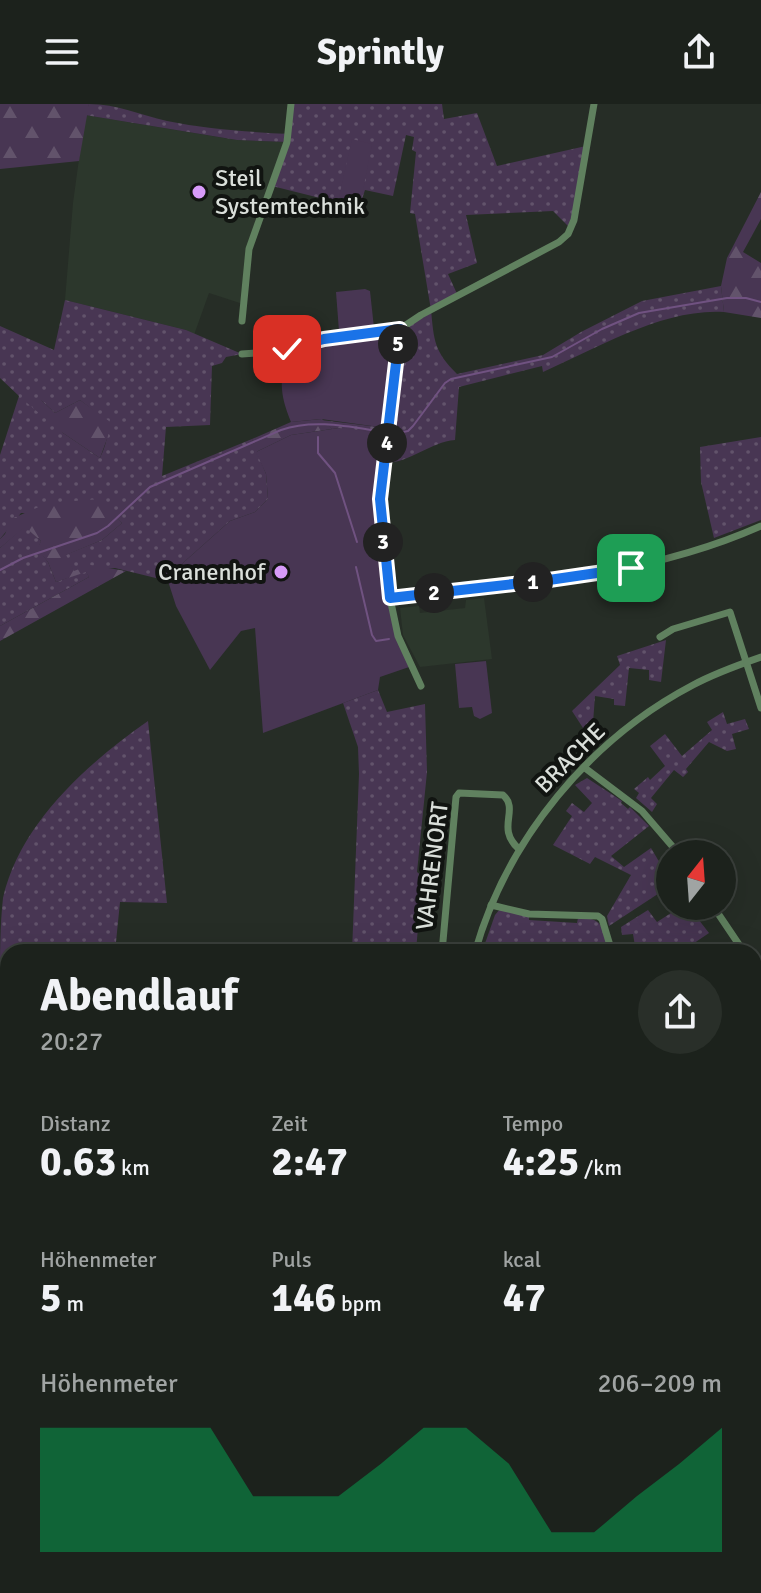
<!DOCTYPE html>
<html lang="de">
<meta charset="utf-8">
<style>
body{margin:0;font-family:Signika,sans-serif;background:#292f29;color:#f1f3f6;height:100vh;display:flex;flex-direction:column;font-size:30px;white-space:nowrap}
*{box-sizing:border-box;margin:0}
p{font-size:26px;color:#a0a4a3}
.icon{flex:none;width:44px;height:44px;fill:none;stroke:currentColor;stroke-width:2;stroke-linecap:round;stroke-linejoin:round}
.map{position:relative;flex:1;overflow:hidden}
.details{position:absolute;left:0px;top:840px;width:762px;height:650px;display:flex;flex-direction:column;background:#1c221c;border-radius:24px 24px 0 0;box-shadow:0 8px 32px #0002,0 0 0 2px #3a3f3b}
.details>*{flex:none}
.needle{width:52px;rotate:17deg}
.tools{position:absolute;left:656px;top:736px;display:grid;gap:16px}
.tools a{display:grid;place-items:center;width:80px;height:80px;border-radius:50%;background:#1c221c;box-shadow:0 8px 32px #0002,0 0 0 2px #3a3f3b;font-size:40px}
.pin{position:absolute;display:grid;place-items:center;width:68px;height:68px;color:#fff;margin:-34px;border-radius:16px;box-shadow:0 4px 12px #0006}
.km{position:absolute;width:40px;height:40px;margin:-20px;border-radius:50%;background:#222;color:#fff;font-size:22px;line-height:40px;text-align:center}
.round{display:grid;place-items:center;flex:none;width:84px;height:84px;border-radius:42px;background:#292f29}
.head{display:flex;align-items:center;justify-content:space-between;height:136px;padding:0 40px}
h1{font-size:44px;font-weight:700;line-height:60px}
.stats{display:grid;grid-template-columns:repeat(3,1fr);gap:12px;height:136px;padding:8px 40px}
.stats div{display:grid;align-content:center}
.stats b{font-size:40px;font-weight:700}
.stats small{font-size:22px;font-weight:400}
.stats p{font-size:22px}
.chart{height:224px;padding:16px 40px}
.chart p{display:flex;justify-content:space-between}
.chart svg{width:100%;height:144px;margin-top:8px;fill:#0b8043;opacity:.7}
header{display:flex;justify-content:space-between;align-items:center;height:104px;padding:0 40px;background:#1c221c;font-size:36px;font-weight:700}
.map>svg:first-child{display:block}
.built{fill:#2c372c}
.grass{fill:url(#grass-dots);fill-rule:evenodd}
.forest{fill:url(#forest-firs)}
.park{fill:#483653}
.lines{fill:none;stroke-linecap:round;stroke-linejoin:round}
.stream{stroke:#705281;stroke-width:2}
.minor{stroke:#60815f;stroke-width:7}
.primary{stroke:#93d790;stroke-width:11}
.route-casing{stroke:#fff;stroke-width:16}
.route{stroke:#1a73e8;stroke-width:10}
.poi-dot{fill:#d79bf9;stroke:#111411;stroke-width:3}
.labels{text-anchor:middle;dominant-baseline:central;stroke-width:8;stroke-linejoin:round;paint-order:stroke}
.poi-label{font-size:24px;fill:#dadfda;stroke:#111411;text-anchor:start}
.street-label{font-size:24px;fill:#dadfda;stroke:#111411}
</style>
<header><svg class="icon" aria-label="menu" viewBox="0 0 24 24"><path d="M4 6h16M4 12h16M4 18h16"/></svg>Sprintly<svg class="icon" aria-label="share" viewBox="0 0 24 24"><path d="M12 15V3M7 8l5-5 5 5M5 13v7h14v-7"/></svg></header>
<div class="map">
<svg width="761" height="1489" viewBox="0 0 761 1489">
<defs>
<pattern id="grass-dots" width="8" height="8" patternUnits="userSpaceOnUse" patternTransform="scale(2)"><rect width="8" height="8" fill="#483653"/><path d="M2 2h.1M6 6h.1" fill="none" stroke="#62536b" stroke-width="1.8" stroke-linecap="round"/></pattern>
<pattern id="forest-firs" width="22" height="20" patternUnits="userSpaceOnUse" patternTransform="scale(2)"><rect width="22" height="20" fill="#483653"/><path d="M5 1l3.5 6h-7zM16 11l3.5 6h-7z" fill="#62536b"/></pattern>
</defs>
<rect width="100%" height="100%" fill="#262d26"/>
<!-- built -->
<g class="built">
<polygon points="85,11 236,36 287,38 249,145 243,200 209,189 194,231 186,226 65,196 73,99"/>
<polygon points="484,494 492,555 420,563 403,531 400,504 419,502 420,509 465,504 466,496"/>
</g>
<!-- grass -->
<g class="grass">
<path d="M89,0c28,0 51,11 78,17 40,8 82,11 123,13l3,-30h149l2,15 33,-6 20,53 89,-20 -15,83 -18,-18 -87,4 11,48 -29,11 10,22 -27,14c3,31 3,41 26,64l86,-19 38,-23 61,-31 79,-15 3,26c-60,-4 -127,36 -181,60l-1,-6 -83,21 -4,53c-25,2 -47,24 -71,23l-45,-35 -7,1 -11,-9 58,7 21,-98 31,-19 -16,-96 -5,-1 6,-61 -4,-2 2,-13 -8,-2 -13,61 -28,-6 -4,12 -24,-4 -1,4 -64,-16 15,-44 -50,-2 -152,-25z"/>
<path d="M65,196l121,30 56,24 -16,3 -4,6 -10,3 -2,59 -44,2 -4,49 90,-37 14,35 2,25 -13,13 -25,9 -46,41 -16,19 -53,-13 -41,4 -9,-17 37,-15 20,-17 -8,-8 -93,-2 -21,26v-84l19,-59 -19,-18v-52l54,24zM41,296l14,13 25,-13c26,20 35,25 20,58l-37,-25z"/>
<polygon points="761,333 761,416 714,434 701,378 700,343"/>
<polygon points="25,422 41,437 38,445 48,458 56,478 86,467 89,473 0,522 0,444"/>
<polygon points="666,536 661,578 649,576 649,566 629,564 625,602 614,601 614,595 595,592 592,632 585,627 572,607 620,561 617,552"/>
<polygon points="378,586 387,608 425,600 427,668 417,768 422,772 416,848 352,848 359,670 358,643 343,599"/>
<polygon points="723,608 727,620 745,615 749,625 732,630 736,645 727,647 709,638 686,665 688,668 683,673 674,666 651,694 657,700 652,708 636,694 639,689 634,685 648,673 650,676 665,662 650,642 665,630 682,652 712,626 707,618"/>
<path d="M148,617l19,182 -47,-1 -5,50h-107v30l-8,1c0,-28 0,-58 3,-85 17,-75 85,-135 145,-177z"/>
<polygon points="587,674 622,697 621,699 628,705 630,703 649,722 611,752 624,763 651,744 664,766 668,764 670,766 670,782 609,822 607,812 631,771 595,753 590,760 553,741 572,712 566,707 572,699 584,708 592,699 575,681"/>
<polygon points="682,802 688,802 709,829 681,848 636,848 633,830 622,831 621,823 648,806 657,818"/>
<path d="M500,805l29,7v4l48,3 1,-5c27,-1 24,11 32,34h-128l13,-37z"/>
<polygon points="8,1007 8,1149 0,1148 0,1008"/>
</g>
<!-- forest -->
<g class="forest">
<polygon points="0,0 89,0 79,57 0,65"/>
<polygon points="761,88 761,115 743,148 761,159 761,214 724,208 721,182 727,154"/>
<polygon points="27,294 41,296 55,309 80,296 109,317 108,332 100,354 63,329 27,299"/>
<polygon points="322,315 332,325 291,331 256,348 252,335 291,318"/>
<polygon points="100,395 122,419 102,436 66,451 74,467 90,461 126,467 0,537 0,522 89,473 86,468 56,478 48,458 37,445 41,437 25,423 0,444 0,435 5,430 11,415 48,399"/>
<polygon points="761,1265 761,1483 755,1482 754,1489 697,1489 697,1482 754,1482 754,1266"/>
</g>
<!-- park -->
<g class="park">
<polygon points="352,35 372,40 361,97 339,93"/>
<polygon points="365,185 370,187 374,224 339,227 336,188"/>
<path d="M400,225l-11,95 -10,3 -58,-8 -30,3c-12,-30 -11,-41 -4,-73z"/>
<polygon points="339,324 388,330 380,395 393,511 412,562 380,573 378,586 263,629 255,524 241,527 210,566 176,502 168,477 184,458 230,417 255,408 268,395 266,370 256,348 291,331"/>
<polygon points="486,557 492,609 480,615 474,612 472,603 459,604 455,560"/>
</g>
<g class="lines">
<!-- stream -->
<g class="stream">
<polyline points="318,333 318,349 335,369 357,438"/>
<polyline points="388,356 392,341 399,332 398,329 408,327 413,322 445,279 451,275 552,253 602,225 639,209 727,194 746,194 761,198"/>
<polyline points="384,400 387,366"/>
<polyline points="388,438 394,481"/>
<polyline points="356,463 372,531 376,537 389,535"/>
<path d="M0,466l23,-12 74,-25 11,-7 42,-39 131,-57c31,-11 65,-4 97,1"/>
</g>
<!-- minor -->
<g class="minor">
<polyline points="242,217 249,145 287,38 291,0"/>
<polyline points="400,225 380,395 390,494 398,532 421,582"/>
<polyline points="242,250 273,248 324,235 400,225 421,211 559,138 568,130 574,116 594,0"/>
<path d="M390,494c125,-13 255,-20 371,-72"/>
<polyline points="660,533 673,525 730,508 761,604"/>
<polyline points="585,664 642,707 679,750"/>
<polyline points="491,801 529,810 598,812 602,815 612,848"/>
<polyline points="713,802 744,848"/>
<path d="M442,848l14,-155 3,-4 44,2c17,15 -8,33 16,54"/>
<path d="M475,848c32,-113 115,-213 218,-267 22,-12 45,-20 68,-28"/>
<polyline points="754,862 761,871"/>
<polyline points="754,926 761,919"/>
<polyline points="754,1103 761,1109"/>
<polyline points="754,1226 761,1226"/>
<polyline points="435,1482 435,1489"/>
<polyline points="534,1482 583,1489"/>
<polyline points="748,1484 761,1487"/>
</g>
<!-- primary -->
<g class="primary">
<polyline points="754,1137 761,1130"/>
<polyline points="599,1489 599,1482"/>
</g>
</g>
<g class="lines">
<defs>
<polyline id="route" points="287,245 324,235 400,225 380,395 390,494 549,476 631,464"/>
</defs>
<!-- route casing -->
<use href="#route" class="route-casing"/>
<!-- route -->
<use href="#route" class="route"/>
</g>
<!-- markers -->
<g class="poi-dot">
<circle cx="199" cy="88" r="8"/>
<circle cx="281" cy="468" r="8"/>
</g>
<g class="labels">
<!-- poi labels -->
<g class="poi-label">
<text x="215" y="74">Steil<tspan x="215" dy="28">Systemtechnik</tspan></text>
<text x="265" y="468" text-anchor="end">Cranenhof</text>
</g>
<!-- street labels -->
<g class="street-label">
<text transform="translate(570 654) rotate(-45)">BRACHE</text>
<text transform="translate(432 762) rotate(-83)">VAHRENORT</text>
</g>
</g>
</svg>
<div class="tools">
<a><svg class="needle" viewBox="-14 -14 28 28"><path d="M0-13l5 13h-10z" fill="#e53935"/><path d="M0 13l5-13h-10z" fill="#a0a4a3"/></svg></a>
</div>
<div class="pin" style="left:631px;top:464px;background:#1e9e55"><svg class="icon" aria-label="arrive" viewBox="0 0 24 24"><path d="M6 21V4h12l-3 4 3 4H6"/></svg></div>
<div class="pin" style="left:287px;top:245px;background:#d93025"><svg class="icon" aria-label="check" viewBox="0 0 24 24"><path d="M5 12l5 5 9-10"/></svg></div>
<b class="km" style="left:533px;top:478px">1</b>
<b class="km" style="left:434px;top:489px">2</b>
<b class="km" style="left:383px;top:438px">3</b>
<b class="km" style="left:387px;top:339px">4</b>
<b class="km" style="left:398px;top:240px">5</b>
<section class="details">
<div class="head"><div><h1>Abendlauf</h1><p>20:27</p></div><a class="round"><svg class="icon" aria-label="share" viewBox="0 0 24 24"><path d="M12 15V3M7 8l5-5 5 5M5 13v7h14v-7"/></svg></a></div>
<div class="stats">
<div><p>Distanz</p><b>0.63<small> km</small></b></div>
<div><p>Zeit</p><b>2:47</b></div>
<div><p>Tempo</p><b>4:25<small> /km</small></b></div>
</div>
<div class="stats">
<div><p>Höhenmeter</p><b>5<small> m</small></b></div>
<div><p>Puls</p><b>146<small> bpm</small></b></div>
<div><p>kcal</p><b>47</b></div>
</div>
<div class="chart"><p><span>Höhenmeter</span>206–209 m</p>
<svg viewBox="0 0 160 44" preserveAspectRatio="none"><path d="M0 44V6L10 6L20 6L30 6L40 6L50 27L60 27L70 27L80 17L90 6L100 6L110 17L120 38L130 38L140 27L150 17L160 6V44z"/></svg>
</div>
</section>
</div>
